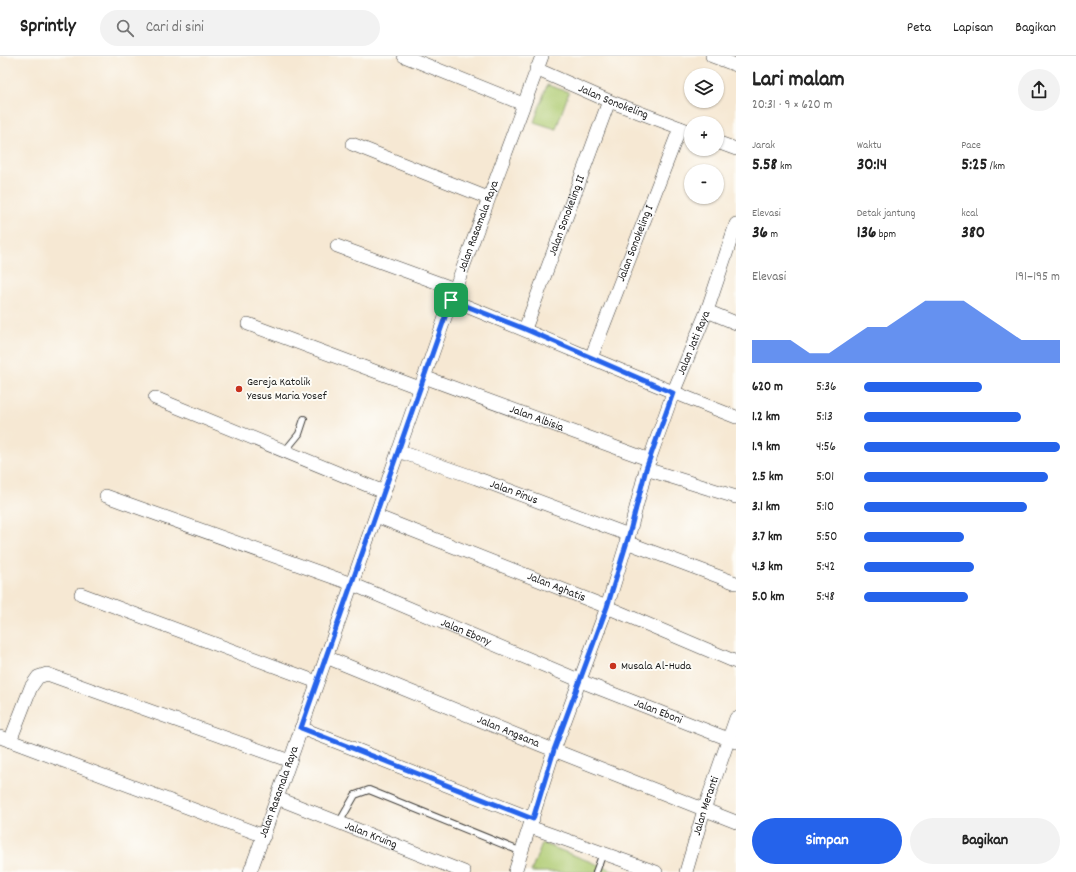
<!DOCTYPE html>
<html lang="id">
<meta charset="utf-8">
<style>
body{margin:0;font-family:Dekko,sans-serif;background:#f2f2f2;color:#222;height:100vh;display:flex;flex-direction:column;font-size:15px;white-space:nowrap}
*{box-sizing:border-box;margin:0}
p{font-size:13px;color:#767676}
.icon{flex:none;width:22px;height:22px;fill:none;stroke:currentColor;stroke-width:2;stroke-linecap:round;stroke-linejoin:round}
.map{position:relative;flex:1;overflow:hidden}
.side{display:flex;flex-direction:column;background:#fff;width:340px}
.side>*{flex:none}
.tools{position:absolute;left:684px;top:12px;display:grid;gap:8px}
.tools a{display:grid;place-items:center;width:40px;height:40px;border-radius:50%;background:#fff;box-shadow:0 1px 3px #0004;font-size:20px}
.pin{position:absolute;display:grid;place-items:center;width:34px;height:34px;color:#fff;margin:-17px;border-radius:8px;box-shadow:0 2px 6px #0006}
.round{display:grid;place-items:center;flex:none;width:42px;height:42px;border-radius:21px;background:#f2f2f2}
.overview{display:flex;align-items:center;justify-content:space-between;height:68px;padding:0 16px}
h1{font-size:22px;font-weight:700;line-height:30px}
.metrics{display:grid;grid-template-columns:repeat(3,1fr);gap:6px;height:68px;padding:4px 16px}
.metrics div{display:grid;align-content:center}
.metrics b{font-size:17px;font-weight:700}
.metrics small{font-size:11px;font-weight:400}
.metrics p{font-size:11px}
.chart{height:112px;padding:8px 16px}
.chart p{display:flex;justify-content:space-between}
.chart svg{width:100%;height:72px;margin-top:4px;fill:#2563eb;opacity:.7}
.action{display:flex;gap:8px;margin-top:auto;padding:8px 16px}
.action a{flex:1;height:46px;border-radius:24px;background:#2563eb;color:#fff;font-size:16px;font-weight:700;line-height:46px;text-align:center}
.action a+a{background:#f2f2f2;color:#222}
ul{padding:0 16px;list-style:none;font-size:13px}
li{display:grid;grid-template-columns:64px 48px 1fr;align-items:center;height:30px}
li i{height:10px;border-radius:5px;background:#2563eb}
header{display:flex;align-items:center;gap:24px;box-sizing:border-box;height:56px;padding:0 20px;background:#fff;border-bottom:1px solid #e0e0e0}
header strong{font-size:19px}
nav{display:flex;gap:22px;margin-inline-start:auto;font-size:14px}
.search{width:280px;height:36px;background:#f2f2f2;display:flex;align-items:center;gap:10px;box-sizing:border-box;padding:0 14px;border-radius:22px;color:#767676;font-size:15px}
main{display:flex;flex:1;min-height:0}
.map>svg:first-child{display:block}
.green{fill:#aecb71;stroke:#657446}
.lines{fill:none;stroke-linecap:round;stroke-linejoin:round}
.lane-casing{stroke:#3d3b37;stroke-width:8}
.street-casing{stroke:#3d3b37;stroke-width:14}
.lane{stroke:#fff;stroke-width:6}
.street{stroke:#fff;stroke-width:13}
.route-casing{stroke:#fff;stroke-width:8}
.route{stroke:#2563eb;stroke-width:5}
.poi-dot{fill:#c8321e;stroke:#fdfcf7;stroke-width:1.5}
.labels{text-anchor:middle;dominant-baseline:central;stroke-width:4;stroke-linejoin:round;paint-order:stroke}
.street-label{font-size:12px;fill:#1c1c1c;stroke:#fdfcf7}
.poi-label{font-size:12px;fill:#1c1c1c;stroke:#fdfcf7;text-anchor:start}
</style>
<header>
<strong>Sprintly</strong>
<div class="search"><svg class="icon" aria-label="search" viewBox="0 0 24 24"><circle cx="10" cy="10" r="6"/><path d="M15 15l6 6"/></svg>Cari di sini</div>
<nav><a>Peta</a><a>Lapisan</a><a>Bagikan</a></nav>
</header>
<main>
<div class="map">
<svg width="736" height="816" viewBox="0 0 736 816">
<rect width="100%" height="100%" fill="#fdfcf7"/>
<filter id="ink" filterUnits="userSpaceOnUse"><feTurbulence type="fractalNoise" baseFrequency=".025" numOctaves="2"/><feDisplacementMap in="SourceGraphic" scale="8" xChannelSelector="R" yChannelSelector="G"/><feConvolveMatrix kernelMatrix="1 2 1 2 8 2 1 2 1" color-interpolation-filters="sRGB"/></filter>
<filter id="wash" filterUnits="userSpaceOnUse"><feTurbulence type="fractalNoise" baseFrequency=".012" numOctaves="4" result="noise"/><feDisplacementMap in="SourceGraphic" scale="16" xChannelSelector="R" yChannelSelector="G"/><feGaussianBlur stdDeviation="0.9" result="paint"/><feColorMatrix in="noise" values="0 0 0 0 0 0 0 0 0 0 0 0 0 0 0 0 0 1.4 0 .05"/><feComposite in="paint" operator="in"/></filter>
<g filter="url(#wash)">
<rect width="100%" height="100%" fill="#f6e8d3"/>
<!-- green -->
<g class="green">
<polygon points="547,29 569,36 556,73 534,66"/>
<polygon points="542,787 617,816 531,816"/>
</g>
</g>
<g filter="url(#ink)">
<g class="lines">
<defs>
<g id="lane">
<polyline points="285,395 299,378 304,363"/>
<polyline points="339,767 355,739 369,734 522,796"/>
<polyline points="596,816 603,797"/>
</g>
<g id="street">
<polyline points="404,0 523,48"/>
<polyline points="712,0 736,9"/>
<path id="s1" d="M536,13l73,32 82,31"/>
<polyline points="717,86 736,93"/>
<polyline points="352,88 488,142"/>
<polyline points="337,190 455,233"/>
<path d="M451,244c95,38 189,80 285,117"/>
<polyline points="707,255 736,267"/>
<polyline points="248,268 420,332"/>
<path id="s2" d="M525,273l84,-228"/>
<path id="s3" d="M591,302l89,-230"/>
<path id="s4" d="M424,321l226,83"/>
<polyline points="155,342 384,436"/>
<path id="s5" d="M398,395l78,27 153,57"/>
<polyline points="646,413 736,441"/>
<path id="s6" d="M106,440l246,88 236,100 148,58"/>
<path id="s7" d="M376,460l231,91 129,55"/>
<polyline points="626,486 736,527"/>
<polyline points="81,538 317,626"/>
<path id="s8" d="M326,601l215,88 195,77"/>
<polyline points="301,672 533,763"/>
<polyline points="0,681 264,780"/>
<polyline points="10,685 31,631 38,621 47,618 290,705"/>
<path id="s9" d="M277,742l187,74"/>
<polyline points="530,771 656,816"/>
<path id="s10" d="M250,816l27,-74 178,-509 87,-233"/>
<path id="s11" d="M515,816l39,-122 53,-143 22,-72 17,-66 27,-76 34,-82 29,-87"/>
<path id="s12" d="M686,816l18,-62 32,-92"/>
</g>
</defs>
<!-- lane casing -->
<use href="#lane" class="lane-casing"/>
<!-- street casing -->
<use href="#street" class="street-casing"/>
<!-- lane -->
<use href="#lane" class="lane"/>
<!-- street -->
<use href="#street" class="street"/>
</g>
</g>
<g class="lines" filter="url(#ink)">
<defs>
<polygon id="route" points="451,244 525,273 673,337 646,413 629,479 607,551 554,694 533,763 301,672"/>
</defs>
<!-- route casing -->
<use href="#route" class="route-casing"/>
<!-- route -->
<use href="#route" class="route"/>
</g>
<!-- markers -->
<g class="poi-dot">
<circle cx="239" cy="333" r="4"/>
<circle cx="613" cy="610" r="4"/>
</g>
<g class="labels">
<!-- street labels -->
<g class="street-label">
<text stroke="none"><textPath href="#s1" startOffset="84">Jalan Sonokeling</textPath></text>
<text stroke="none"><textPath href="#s2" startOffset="121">Jalan Sonokeling II</textPath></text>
<text stroke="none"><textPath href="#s10" startOffset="685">Jalan Rasamala Raya</textPath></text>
<text stroke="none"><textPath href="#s3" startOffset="123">Jalan Sonokeling I</textPath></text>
<text stroke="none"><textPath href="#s11" startOffset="559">Jalan Jati Raya</textPath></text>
<text stroke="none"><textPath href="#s4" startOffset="120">Jalan Albisia</textPath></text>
<text stroke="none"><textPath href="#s5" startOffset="123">Jalan Pinus</textPath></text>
<text stroke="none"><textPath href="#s7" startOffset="194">Jalan Aghatis</textPath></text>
<text stroke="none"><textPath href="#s6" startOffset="385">Jalan Ebony</textPath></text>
<text stroke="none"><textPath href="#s6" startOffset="593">Jalan Eboni</textPath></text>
<text stroke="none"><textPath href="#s8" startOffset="197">Jalan Angsana</textPath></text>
<text stroke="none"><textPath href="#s10" startOffset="85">Jalan Rasamala Raya</textPath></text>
<text stroke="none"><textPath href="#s12" startOffset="69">Jalan Meranti</textPath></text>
<text stroke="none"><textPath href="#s9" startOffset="101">Jalan Kruing</textPath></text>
</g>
<!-- poi labels -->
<g class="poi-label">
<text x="247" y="326">Gereja Katolik<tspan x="247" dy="14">Yesus Maria Yosef</tspan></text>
<text x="621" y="610">Musala Al-Huda</text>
</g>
</g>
</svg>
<div class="tools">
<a><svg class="icon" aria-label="layers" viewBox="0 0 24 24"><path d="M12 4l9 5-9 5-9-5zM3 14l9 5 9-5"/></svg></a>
<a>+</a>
<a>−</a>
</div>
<div class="pin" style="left:451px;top:244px;background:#1e9e55"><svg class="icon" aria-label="arrive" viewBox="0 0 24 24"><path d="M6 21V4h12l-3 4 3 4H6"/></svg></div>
</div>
<section class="side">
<div class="overview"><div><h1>Lari malam</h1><p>20:31 · 9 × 620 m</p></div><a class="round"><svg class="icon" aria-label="share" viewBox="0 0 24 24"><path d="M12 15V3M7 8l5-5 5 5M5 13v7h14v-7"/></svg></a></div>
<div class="metrics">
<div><p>Jarak</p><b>5.58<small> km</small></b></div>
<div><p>Waktu</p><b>30:14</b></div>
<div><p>Pace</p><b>5:25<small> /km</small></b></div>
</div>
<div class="metrics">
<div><p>Elevasi</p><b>36<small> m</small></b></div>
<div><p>Detak jantung</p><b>136<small> bpm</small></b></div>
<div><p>kcal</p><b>380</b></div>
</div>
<div class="chart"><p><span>Elevasi</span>191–195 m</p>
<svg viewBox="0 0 160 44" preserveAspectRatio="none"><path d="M0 44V30L10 30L20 30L30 38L40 38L50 30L60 22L70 22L80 14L90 6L100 6L110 6L120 14L130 22L140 30L150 30L160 30V44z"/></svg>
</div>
<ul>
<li><b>620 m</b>5:36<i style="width:60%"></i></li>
<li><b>1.2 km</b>5:13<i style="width:80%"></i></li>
<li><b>1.9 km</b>4:56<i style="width:100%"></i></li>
<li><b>2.5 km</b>5:01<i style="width:94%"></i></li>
<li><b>3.1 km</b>5:10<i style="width:83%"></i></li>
<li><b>3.7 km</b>5:50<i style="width:51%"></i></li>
<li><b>4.3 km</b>5:42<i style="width:56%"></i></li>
<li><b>5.0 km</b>5:48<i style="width:53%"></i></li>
</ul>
<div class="action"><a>Simpan</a><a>Bagikan</a></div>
</section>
</main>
